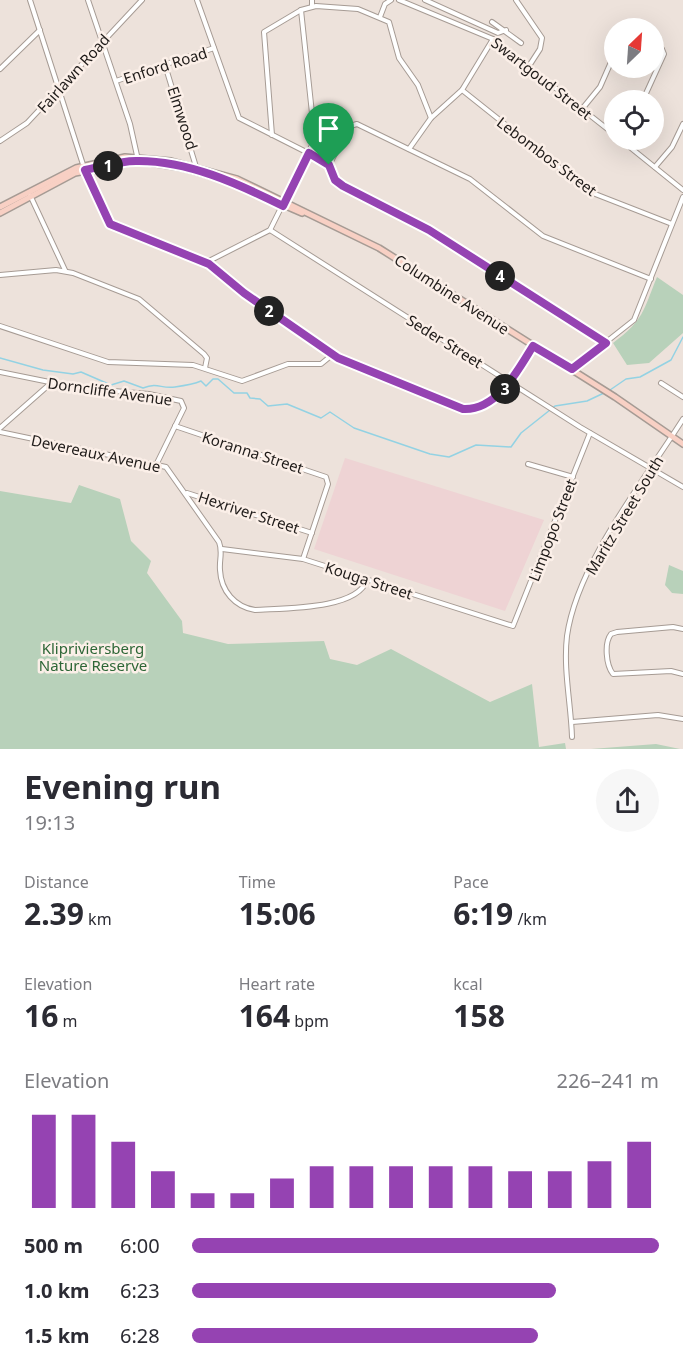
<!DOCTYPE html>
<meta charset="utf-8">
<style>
body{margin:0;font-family:"Noto Sans",sans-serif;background:#f7f7f7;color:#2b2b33;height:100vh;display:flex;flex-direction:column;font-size:22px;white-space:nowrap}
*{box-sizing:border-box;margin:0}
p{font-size:20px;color:#7c7c81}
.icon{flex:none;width:33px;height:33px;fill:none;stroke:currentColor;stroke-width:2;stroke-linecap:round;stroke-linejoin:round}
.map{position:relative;height:749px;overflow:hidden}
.drawer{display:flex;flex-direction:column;background:#fff;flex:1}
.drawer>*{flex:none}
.needle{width:39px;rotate:25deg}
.buttons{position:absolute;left:604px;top:18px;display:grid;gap:12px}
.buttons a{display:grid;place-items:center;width:60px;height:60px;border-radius:50%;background:#fff;box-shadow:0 6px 24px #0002;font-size:30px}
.pin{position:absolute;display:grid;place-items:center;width:51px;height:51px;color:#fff;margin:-62px -26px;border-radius:50% 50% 50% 0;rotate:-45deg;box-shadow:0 0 6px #0007}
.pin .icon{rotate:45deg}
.km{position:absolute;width:30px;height:30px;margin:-15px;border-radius:50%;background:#222;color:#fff;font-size:16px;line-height:30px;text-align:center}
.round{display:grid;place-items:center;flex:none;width:63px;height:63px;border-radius:32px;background:#f7f7f7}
.overview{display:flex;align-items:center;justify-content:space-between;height:102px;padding:0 24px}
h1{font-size:33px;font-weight:700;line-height:45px}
.figures{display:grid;grid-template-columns:repeat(3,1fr);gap:9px;height:102px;padding:6px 24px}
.figures div{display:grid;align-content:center}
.figures b{font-size:30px;font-weight:700}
.figures small{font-size:16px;font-weight:400}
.figures p{font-size:16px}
.chart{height:168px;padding:12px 24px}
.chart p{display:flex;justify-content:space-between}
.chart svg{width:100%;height:108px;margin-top:6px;stroke:#9543b2;stroke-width:6}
ul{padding:0 24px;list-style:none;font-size:20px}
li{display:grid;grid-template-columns:96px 72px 1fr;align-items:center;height:45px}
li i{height:15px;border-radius:8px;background:#9543b2}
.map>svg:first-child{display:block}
.education{fill:#eed3d4}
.green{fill:#b8d1ba}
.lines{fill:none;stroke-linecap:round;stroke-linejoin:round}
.stream{stroke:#93d2e3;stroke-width:1.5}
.street-casing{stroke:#a69b94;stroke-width:6}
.secondary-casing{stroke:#a69b94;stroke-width:8}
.street{stroke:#fff;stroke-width:4}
.secondary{stroke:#f8d0c4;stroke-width:5}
.route-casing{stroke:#fff;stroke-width:12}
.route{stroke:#9543b2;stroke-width:8}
.labels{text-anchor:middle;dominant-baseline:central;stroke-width:5;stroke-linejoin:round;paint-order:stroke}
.street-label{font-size:15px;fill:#1f1b19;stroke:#fbefe8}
.park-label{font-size:15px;fill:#2d6636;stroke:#fbefe8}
</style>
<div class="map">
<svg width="683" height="749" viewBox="0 0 683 749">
<rect width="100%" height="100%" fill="#ede2db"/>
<!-- education -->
<polygon class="education" points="345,458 544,520 505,611 314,549"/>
<!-- green -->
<g class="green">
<path d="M657,277l26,18v38l-34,30 -22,2 -14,-22c31,-23 30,-32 44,-66z"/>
<polygon points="79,485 120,499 131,541 151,561 147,573 182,621 183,633 228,644 324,641 330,659 357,665 391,649 490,702 532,684 539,747 565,743 566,749 0,749 0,491 71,503"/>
<polygon points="669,565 683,571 683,594 672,593 665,585"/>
<polygon points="656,744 680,749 591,749"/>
</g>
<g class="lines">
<!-- stream -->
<g class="stream">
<path d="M0,358l43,12 30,4 8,-2 30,13 13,-4 19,7c16,-6 17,1 32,-1 7,-1 19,-3 26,-6l5,5 7,-7h5l16,14h13l3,5 10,1 8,7 19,-2 34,14 9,-6 24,16 76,26 19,3 27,-12 35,2 10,-14 34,-27 32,-5 19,-9"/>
<polyline points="610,390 626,379 640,377 671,360 683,337"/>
</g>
<defs>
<g id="street">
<path d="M30,0l58,180 22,44 99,40 35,29 94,65 125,51c34,2 55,-39 70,-63"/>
<polyline points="88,0 130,124 138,160"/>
<polyline points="197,0 239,118 324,161 340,184 429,230 606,343"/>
<polyline points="399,0 493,39 615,135"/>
<polyline points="425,0 498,33 506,30"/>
<polyline points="516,0 542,38 540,49 529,66"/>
<polyline points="312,6 312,0"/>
<polyline points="380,17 385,4 391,0"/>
<polyline points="492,22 521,43"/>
<polyline points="165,65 197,170"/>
<polyline points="0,69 40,30"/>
<polyline points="116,81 214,48"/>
<polyline points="462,90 590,192 672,224"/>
<polyline points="643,100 664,54 662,49 654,44"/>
<polyline points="582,109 600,87 615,53"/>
<polyline points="272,135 264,32 301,10 316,6 358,9 389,22 399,58 418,85 431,118"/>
<polyline points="621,140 683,190"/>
<polyline points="0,141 27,123 142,0"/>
<polyline points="409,149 431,118 462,90 493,39"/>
<polyline points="329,165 350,126 357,124 470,179 543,236 651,279"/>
<polyline points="655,167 672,147 683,124"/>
<polyline points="30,195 65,270"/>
<polyline points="270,230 580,427 683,487"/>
<polyline points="207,262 270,230 313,143 314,132 301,10"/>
<polyline points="0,275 56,270 73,273 139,299 204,354 207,358 205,368"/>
<polyline points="0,326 108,362 193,365 242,381 288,364 321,364 332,355"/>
<polyline points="572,369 634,320 683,197"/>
<polyline points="0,372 79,388 149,394 181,401 184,408 157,463"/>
<polyline points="661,383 683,397"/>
<polyline points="175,426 326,477 328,484 303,559"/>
<polyline points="0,428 51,383"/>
<path d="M0,432l166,35 53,75c4,10 0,18 1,28 1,21 15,37 35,40 27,-2 102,0 112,-30"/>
<polyline points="528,464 573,477"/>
<polyline points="187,493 312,533"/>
<polyline points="222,549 303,559 513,626 590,433"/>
<path d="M683,629l-10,-2 -56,5 -6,2c-7,9 -5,31 2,40l58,-3 12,3"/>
<polyline points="572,722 658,715 683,719"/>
<path d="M572,737c-1,-33 -9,-68 -5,-101 10,-72 77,-155 116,-217"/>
</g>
<g id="secondary">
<polyline points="0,207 76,168 125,157 171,161 237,179 379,248 615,397 683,444"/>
<polyline points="0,213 75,173 138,161 183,168 228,181 302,213"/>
</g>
</defs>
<!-- street casing -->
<use href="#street" class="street-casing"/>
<!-- secondary casing -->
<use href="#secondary" class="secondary-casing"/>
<!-- street -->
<use href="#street" class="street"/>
<!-- secondary -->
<use href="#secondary" class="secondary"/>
</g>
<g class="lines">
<defs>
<path id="route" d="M309,153l20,12 6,15 8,6 86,44 177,113 -34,26 -39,-23c-15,24 -36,65 -70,63l-125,-51 -94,-65 -35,-29 -99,-40 -25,-54c16,-3 34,-9 51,-9 51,-1 103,23 147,45z"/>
</defs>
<!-- route casing -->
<use href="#route" class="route-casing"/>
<!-- route -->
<use href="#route" class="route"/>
</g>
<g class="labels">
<!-- street labels -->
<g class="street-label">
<text transform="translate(165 65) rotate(-18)">Enford Road</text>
<text transform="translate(73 73) rotate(-48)">Fairlawn Road</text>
<text transform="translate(542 78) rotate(38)">Swartgoud Street</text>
<text transform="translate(183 118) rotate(72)">Elmwood</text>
<text transform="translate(547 156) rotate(37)">Lebombos Street</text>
<text transform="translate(452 294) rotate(33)">Columbine Avenue</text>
<text transform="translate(445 341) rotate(32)">Seder Street</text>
<text transform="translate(110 391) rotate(8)">Dorncliffe Avenue</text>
<text transform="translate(253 452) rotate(18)">Koranna Street</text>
<text transform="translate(96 453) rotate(12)">Devereaux Avenue</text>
<text transform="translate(249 512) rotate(18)">Hexriver Street</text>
<text transform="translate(624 515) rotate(-59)">Maritz Street South</text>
<text transform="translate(552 530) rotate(-69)">Limpopo Street</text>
<text transform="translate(369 580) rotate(18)">Kouga Street</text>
</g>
<!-- park labels -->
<g class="park-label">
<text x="93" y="648">Klipriviersberg<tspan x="93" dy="17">Nature Reserve</tspan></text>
</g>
</g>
</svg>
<div class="buttons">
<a><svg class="needle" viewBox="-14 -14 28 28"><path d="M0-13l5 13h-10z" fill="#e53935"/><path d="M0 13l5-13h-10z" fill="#7c7c81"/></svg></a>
<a><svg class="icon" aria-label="locate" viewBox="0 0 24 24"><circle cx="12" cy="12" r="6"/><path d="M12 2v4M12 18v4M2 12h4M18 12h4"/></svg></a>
</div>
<div class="pin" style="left:329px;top:165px;background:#1e9e55"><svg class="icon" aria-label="arrive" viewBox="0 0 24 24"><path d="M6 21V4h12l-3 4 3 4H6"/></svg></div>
<b class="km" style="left:108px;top:166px">1</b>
<b class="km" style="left:269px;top:311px">2</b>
<b class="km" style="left:505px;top:389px">3</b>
<b class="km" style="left:500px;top:276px">4</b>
</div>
<section class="drawer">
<div class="overview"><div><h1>Evening run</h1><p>19:13</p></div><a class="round"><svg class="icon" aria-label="share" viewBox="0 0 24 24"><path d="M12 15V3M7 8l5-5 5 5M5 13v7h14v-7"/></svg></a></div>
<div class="figures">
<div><p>Distance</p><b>2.39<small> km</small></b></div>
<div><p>Time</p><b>15:06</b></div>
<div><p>Pace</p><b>6:19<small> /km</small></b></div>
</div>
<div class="figures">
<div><p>Elevation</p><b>16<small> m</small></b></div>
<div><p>Heart rate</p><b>164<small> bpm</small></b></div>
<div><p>kcal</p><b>158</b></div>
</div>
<div class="chart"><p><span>Elevation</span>226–241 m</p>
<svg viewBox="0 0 160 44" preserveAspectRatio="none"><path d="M5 44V6M15 44V6M25 44V17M35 44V29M45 44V38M55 44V38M65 44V32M75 44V27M85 44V27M95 44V27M105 44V27M115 44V27M125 44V29M135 44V29M145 44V25M155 44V17"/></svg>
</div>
<ul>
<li><b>500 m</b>6:00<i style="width:100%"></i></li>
<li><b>1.0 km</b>6:23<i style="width:78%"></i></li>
<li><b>1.5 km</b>6:28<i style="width:74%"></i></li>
</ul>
</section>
